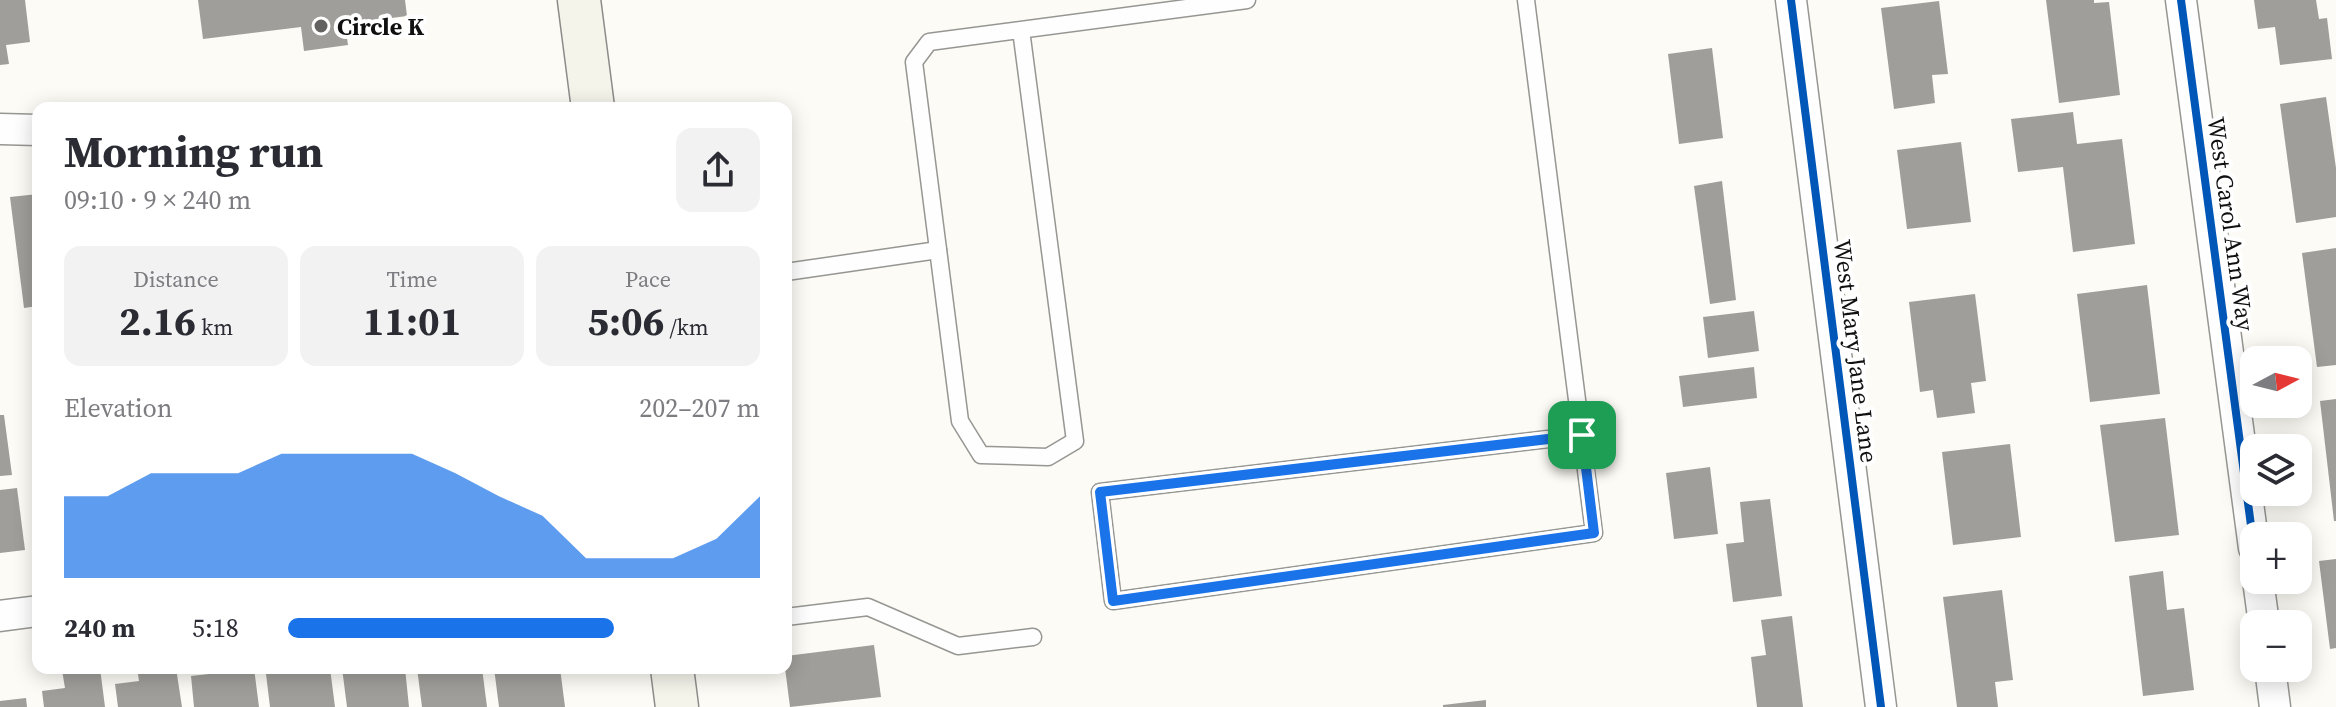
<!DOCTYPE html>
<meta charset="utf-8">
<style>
body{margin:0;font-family:"Source Serif 4",serif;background:#f2f2f3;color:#2b2b33;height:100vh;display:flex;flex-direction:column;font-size:30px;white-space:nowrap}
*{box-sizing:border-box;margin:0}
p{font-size:26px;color:#7c7c81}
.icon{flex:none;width:44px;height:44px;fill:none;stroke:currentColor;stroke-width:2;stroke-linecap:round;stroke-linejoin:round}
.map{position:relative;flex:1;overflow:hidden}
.sheet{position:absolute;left:32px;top:102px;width:760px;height:572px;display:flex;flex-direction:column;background:#fff;border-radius:16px;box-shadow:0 4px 20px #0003}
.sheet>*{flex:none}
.needle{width:52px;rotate:83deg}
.tools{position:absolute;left:2240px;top:346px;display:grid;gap:16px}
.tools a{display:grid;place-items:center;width:72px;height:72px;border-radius:16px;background:#fff;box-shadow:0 4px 20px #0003;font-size:40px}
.pin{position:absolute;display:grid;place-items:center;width:68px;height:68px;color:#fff;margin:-34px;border-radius:16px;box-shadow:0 4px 12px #0006}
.round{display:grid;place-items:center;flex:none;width:84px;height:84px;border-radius:16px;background:#f2f2f3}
.overview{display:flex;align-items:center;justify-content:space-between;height:136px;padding:0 32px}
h1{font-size:44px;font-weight:700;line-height:60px}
.figures{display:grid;grid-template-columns:repeat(3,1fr);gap:12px;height:136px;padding:8px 32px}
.figures div{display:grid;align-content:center;border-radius:16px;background:#f2f2f3;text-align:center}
.figures b{font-size:40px;font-weight:700}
.figures small{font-size:22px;font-weight:400}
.figures p{font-size:22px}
.chart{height:224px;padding:16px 32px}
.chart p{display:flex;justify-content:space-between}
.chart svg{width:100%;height:144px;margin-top:8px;fill:#1a73e8;opacity:.7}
ul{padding:0 32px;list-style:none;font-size:26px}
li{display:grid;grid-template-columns:128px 96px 1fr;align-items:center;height:60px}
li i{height:20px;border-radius:10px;background:#1a73e8}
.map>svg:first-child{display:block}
.building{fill:#a09e9a}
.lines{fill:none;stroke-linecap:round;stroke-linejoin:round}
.lane-casing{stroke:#969693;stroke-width:19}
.street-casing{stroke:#969693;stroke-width:33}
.secondary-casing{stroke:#8d8c8a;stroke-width:45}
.lane{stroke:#fffefe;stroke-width:16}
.street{stroke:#fffefe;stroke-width:30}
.secondary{stroke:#f5f4eb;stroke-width:42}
.cycleway-casing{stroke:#fff;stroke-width:13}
.cycleway{stroke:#0057b8;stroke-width:8}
.route-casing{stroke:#fff;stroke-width:16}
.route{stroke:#1a73e8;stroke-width:10}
.poi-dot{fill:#636260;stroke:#fff;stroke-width:3}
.labels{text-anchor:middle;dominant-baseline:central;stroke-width:8;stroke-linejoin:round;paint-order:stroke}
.poi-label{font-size:24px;font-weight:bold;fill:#101010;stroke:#fff;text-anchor:start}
.street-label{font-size:24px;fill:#101010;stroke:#fff}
</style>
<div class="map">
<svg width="2336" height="707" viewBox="0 0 2336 707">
<rect width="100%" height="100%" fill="#fcfbf5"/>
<!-- building -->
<g class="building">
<polygon points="0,0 25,0 30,42 6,45 9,64 0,65"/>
<polygon points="198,0 405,0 407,16 345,24 348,45 304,51 301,27 203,39"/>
<polygon points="2046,0 2094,0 2094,3 2109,2 2120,95 2059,103"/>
<polygon points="2254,0 2316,0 2319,19 2327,18 2332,59 2280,65 2275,27 2258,29"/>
<polygon points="1939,1 1948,74 1932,75 1935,103 1894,109 1881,8"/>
<polygon points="1712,48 1723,138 1679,144 1668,54"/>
<polygon points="2326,97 2336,168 2336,217 2296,223 2280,104"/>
<polygon points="2073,112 2077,144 2122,139 2135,244 2073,252 2063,167 2018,172 2011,119"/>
<polygon points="1961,142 1971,222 1907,229 1897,150"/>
<polygon points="1722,181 1736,300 1710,304 1694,186"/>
<polygon points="38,194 38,306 24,308 10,197"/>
<polygon points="2336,248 2336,365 2317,367 2302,253"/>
<polygon points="2147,285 2160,394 2090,402 2077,294"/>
<polygon points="1975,294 1986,381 1971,383 1975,413 1937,418 1933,390 1920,392 1909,302"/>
<polygon points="1754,311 1759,351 1708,358 1703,317"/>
<polygon points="1754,367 1757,398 1683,407 1679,376"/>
<polygon points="2336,399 2336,521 2334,521 2320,401"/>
<polygon points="0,415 4,415 12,475 0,476"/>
<polygon points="2165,418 2179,535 2115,542 2100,425"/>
<polygon points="2010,444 2021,537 1953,545 1942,452"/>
<polygon points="1710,467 1718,534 1674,539 1666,473"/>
<polygon points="17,488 25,550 0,553 0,490"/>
<polygon points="1770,499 1782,596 1733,602 1726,544 1744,542 1740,502"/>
<polygon points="2336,559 2336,648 2330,649 2319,561"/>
<polygon points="2163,571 2167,610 2184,608 2194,690 2143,696 2129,576"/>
<polygon points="2002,590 2013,680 1995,682 1998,707 1957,707 1943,597"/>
<polygon points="1792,616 1803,707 1757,707 1751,657 1766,655 1761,620"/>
<polygon points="874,645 881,697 790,707 785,668 786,656"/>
<polygon points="76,668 100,668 105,707 44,707 42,691 65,688 62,670"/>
<polygon points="137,668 176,668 182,707 118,707 115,684 139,681"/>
<polygon points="217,668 254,668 259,707 194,707 191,676 218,673"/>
<polygon points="294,668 330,668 335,707 270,707 266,674 294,671"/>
<polygon points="342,668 405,668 409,707 347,707"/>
<polygon points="417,668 482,668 487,707 422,707"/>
<polygon points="494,668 560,668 565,707 499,707"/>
<polygon points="26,698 27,707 0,707 0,701"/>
<polygon points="1486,700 1486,707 1443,707 1443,705"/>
</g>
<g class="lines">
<defs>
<g id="lane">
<polyline points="1526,0 1594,533 1113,601 1100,492 1582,435"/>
<polyline points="1021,30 1075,441 1048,457 981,455 960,421 914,62 929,42 1247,0"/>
<polyline points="786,272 938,250"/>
<polyline points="786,617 868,607 958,646 1033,637"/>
</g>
<g id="street">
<polyline points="1791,0 1881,707"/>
<polyline points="2181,0 2254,548"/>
<polyline points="0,129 38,130"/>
<polyline points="2258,580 2264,624"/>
<polyline points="0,616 38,611"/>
<polyline points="2270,668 2275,707"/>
</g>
<g id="secondary">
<polyline points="579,0 593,108"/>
<polyline points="672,668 677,707"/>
</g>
</defs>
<!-- lane casing -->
<use href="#lane" class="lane-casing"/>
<!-- street casing -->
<use href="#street" class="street-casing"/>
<!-- secondary casing -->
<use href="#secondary" class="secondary-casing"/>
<!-- lane -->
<use href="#lane" class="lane"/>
<!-- street -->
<use href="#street" class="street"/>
<!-- secondary -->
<use href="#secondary" class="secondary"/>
<defs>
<g id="cycleway">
<polyline points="1791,0 1881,707"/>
<polyline points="2181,0 2254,548"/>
</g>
</defs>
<!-- cycleway casing -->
<use href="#cycleway" class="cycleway-casing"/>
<!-- cycleway -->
<use href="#cycleway" class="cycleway"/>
</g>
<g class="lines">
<defs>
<polygon id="route" points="1582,435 1594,533 1113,601 1100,492"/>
</defs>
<!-- route casing -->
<use href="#route" class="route-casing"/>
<!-- route -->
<use href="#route" class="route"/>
</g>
<!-- markers -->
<circle class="poi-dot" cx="321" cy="26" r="8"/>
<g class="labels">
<!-- poi labels -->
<g class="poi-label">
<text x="337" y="26">Circle K</text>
</g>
<!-- street labels -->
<g class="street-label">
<text transform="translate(2231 224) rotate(82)">West Carol Ann Way</text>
<text transform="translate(1856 351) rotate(83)">West Mary Jane Lane</text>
</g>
</g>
</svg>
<div class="tools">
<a><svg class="needle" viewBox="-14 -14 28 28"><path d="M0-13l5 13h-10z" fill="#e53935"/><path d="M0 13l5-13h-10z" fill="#7c7c81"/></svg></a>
<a><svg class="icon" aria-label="layers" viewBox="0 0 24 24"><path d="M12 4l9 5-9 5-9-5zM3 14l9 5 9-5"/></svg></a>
<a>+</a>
<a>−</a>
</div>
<div class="pin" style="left:1582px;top:435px;background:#1e9e55"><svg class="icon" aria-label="arrive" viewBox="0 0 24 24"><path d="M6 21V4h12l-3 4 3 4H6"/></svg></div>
<section class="sheet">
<div class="overview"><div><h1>Morning run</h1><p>09:10 · 9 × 240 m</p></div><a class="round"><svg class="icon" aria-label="share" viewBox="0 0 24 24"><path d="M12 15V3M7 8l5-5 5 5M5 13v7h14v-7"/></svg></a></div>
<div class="figures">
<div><p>Distance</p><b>2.16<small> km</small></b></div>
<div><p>Time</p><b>11:01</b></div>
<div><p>Pace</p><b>5:06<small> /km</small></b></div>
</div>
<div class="chart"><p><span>Elevation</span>202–207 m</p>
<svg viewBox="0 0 160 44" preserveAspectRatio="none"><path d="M0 44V19L10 19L20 12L30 12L40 12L50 6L60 6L70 6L80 6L90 12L100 19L110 25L120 38L130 38L140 38L150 32L160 19V44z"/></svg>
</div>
<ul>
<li><b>240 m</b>5:18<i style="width:69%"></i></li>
</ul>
</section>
</div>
